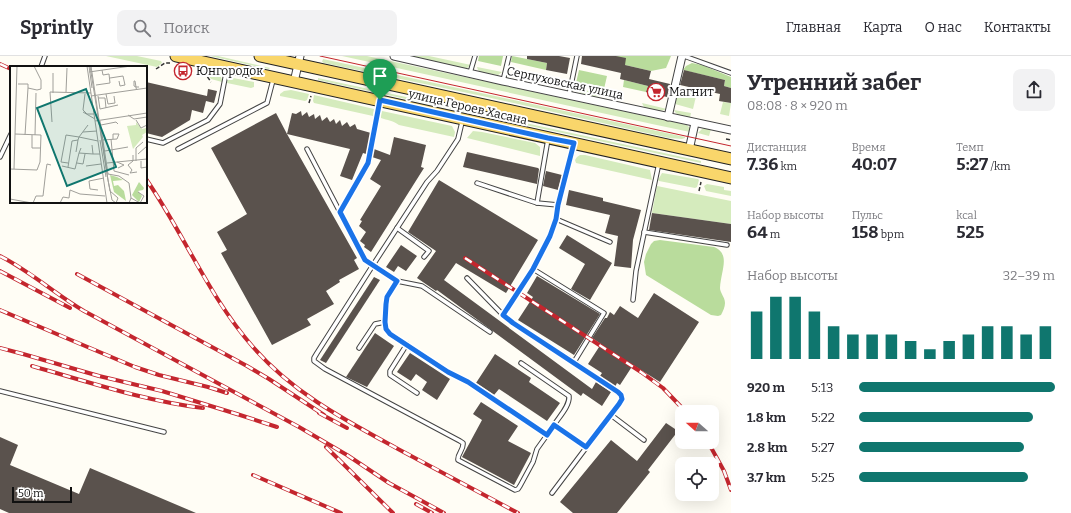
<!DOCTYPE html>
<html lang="ru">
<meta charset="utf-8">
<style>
body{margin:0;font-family:Bitter,serif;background:#f2f2f3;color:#2b2b33;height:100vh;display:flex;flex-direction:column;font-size:15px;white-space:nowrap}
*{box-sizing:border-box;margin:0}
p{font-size:13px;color:#7c7c81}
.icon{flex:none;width:22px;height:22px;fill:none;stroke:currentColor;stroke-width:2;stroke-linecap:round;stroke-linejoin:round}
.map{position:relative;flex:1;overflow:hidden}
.drawer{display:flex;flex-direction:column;background:#fff;width:340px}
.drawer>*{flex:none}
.needle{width:26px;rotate:291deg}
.fabs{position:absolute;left:675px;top:349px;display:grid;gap:8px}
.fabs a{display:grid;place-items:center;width:44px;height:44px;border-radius:8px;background:#fff;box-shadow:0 4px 16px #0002;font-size:20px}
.scale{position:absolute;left:12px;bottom:10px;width:60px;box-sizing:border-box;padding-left:4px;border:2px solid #111;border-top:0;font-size:11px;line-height:14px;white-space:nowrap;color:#111;-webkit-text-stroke:3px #fff;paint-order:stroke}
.pin{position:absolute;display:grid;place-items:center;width:34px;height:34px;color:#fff;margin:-41px -17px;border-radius:50% 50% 50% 0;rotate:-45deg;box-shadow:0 0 4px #0007}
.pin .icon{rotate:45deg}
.round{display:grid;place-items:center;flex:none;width:42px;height:42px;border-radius:8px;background:#f2f2f3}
.summary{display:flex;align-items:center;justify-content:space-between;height:68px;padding:0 16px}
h1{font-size:22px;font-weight:700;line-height:30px}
.metrics{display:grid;grid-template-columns:repeat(3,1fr);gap:6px;height:68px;padding:4px 16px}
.metrics div{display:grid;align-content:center}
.metrics b{font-size:17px;font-weight:700}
.metrics small{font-size:11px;font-weight:400}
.metrics p{font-size:11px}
.chart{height:112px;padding:8px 16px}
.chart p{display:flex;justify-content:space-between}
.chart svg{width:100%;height:72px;margin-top:4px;stroke:#0f766e;stroke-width:6}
ul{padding:0 16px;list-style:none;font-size:13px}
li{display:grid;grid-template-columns:64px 48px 1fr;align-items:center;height:30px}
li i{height:10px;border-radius:5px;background:#0f766e}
header{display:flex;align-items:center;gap:24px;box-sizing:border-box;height:56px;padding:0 20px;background:#fff;border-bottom:1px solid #e1e1e2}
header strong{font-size:19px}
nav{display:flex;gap:22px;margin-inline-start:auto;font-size:14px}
.search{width:280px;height:36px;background:#f2f2f3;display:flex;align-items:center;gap:10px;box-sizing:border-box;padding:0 14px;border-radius:8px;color:#7c7c81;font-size:15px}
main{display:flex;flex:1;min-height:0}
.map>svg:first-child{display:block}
.green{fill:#d5ebbd}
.forest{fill:#b9dc9c}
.building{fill:#5a524d}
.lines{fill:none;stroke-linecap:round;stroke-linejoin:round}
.service-casing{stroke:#444;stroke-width:5.5}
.minor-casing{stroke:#444;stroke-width:9}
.primary-casing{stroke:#222;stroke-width:13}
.path{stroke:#333;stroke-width:1.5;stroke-dasharray:4 2;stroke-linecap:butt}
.service{stroke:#fff;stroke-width:3.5}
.minor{stroke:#fff;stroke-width:7}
.primary{stroke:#f9d66b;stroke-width:11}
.tram{stroke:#c4262e;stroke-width:1}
.rail-casing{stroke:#c4262e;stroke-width:4}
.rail{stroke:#fff;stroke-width:2.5;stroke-dasharray:8;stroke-linecap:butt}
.route-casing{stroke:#fff;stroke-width:8}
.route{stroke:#1a73e8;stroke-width:5}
.labels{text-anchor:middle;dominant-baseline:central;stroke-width:4;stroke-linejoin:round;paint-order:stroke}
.poi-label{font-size:12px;fill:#111;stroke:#fff;text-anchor:start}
.street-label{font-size:12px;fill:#111;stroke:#fff}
.inset-road{fill:none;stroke:#a09f9a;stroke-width:1}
.view{fill:#0f766e;fill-opacity:0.15;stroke:#0f766e;stroke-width:2}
.inset-edge{fill:none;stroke:#111;stroke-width:2}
</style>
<header>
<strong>Sprintly</strong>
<div class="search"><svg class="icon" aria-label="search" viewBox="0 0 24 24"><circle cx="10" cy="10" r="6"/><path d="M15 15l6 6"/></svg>Поиск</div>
<nav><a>Главная</a><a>Карта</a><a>О нас</a><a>Контакты</a></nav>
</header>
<main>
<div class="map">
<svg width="731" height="457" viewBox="0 0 731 457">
<rect width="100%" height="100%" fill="#fffdf5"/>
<!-- green -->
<g class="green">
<polygon points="106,0 137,0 161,5 162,7 157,11"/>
<polygon points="210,0 218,0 270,12 269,13"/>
<path d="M342,0h25l320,69c2,2 4,4 3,7l-38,-8z"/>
<polygon points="409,0 429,0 471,9 467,12 462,12"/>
<polygon points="323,3 685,81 685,82 682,83 669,82 482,40 324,7 322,6"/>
<polygon points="477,11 502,16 498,19 481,16 478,14"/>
<path d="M209,15c6,2 13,2 13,11l-11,-3 -3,-4z"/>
<polygon points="228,21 254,26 254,31 251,32 227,27"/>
<polygon points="318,22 701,105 701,107 318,24"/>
<path d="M575,32l28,6c-1,1 -2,2 -3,2 -4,2 -20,-3 -24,-5z"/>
<polygon points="679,32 697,36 693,53 675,48"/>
<polygon points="291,34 309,38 307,44 305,45 280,40 280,38 284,35"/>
<polygon points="314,39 374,53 373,60 314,47 313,45"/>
<polygon points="723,46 731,47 729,60 720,58"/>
<path d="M642,47l25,6c-7,4 -16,0 -23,-2z"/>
<path d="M674,54l17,3 -1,5c-6,-2 -14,-2 -16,-8z"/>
<path d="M382,55l70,15 3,6 -1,5 -55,-12c-5,-4 -12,-5 -18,-7l-1,-3z"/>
<polygon points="707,72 711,73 709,80 698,77 702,73"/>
<polygon points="473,75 482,76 535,87 540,91 540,100 467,82"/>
<polygon points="580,99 585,99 650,114 652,124 576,107 575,104 577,101"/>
<polygon points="662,117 698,123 699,124 697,131 695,132 659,125 658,124"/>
<polygon points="707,128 724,131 724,134 731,135 731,140 706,135 704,130"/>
<polygon points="657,130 731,145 731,168 652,157"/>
</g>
<!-- forest -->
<g class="forest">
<polygon points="479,0 503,0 501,10 478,5"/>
<polygon points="512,0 547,7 546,14 511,6"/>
<polygon points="616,0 671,0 666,12 651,15 625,9"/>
<polygon points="692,7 702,9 731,21 731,32 724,30 725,24 683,14 686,10"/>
<polygon points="579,14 607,20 604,33 576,27"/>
<polygon points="624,24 648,30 646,36 623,31"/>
<path d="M660,184l54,7c17,7 7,23 6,41 0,5 5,9 5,15 0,4 -2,8 -4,12l-3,1 -7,-1 -65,-40 -2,-13 2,-8 5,-10 3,-3z"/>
</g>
<!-- building -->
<g class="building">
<polygon points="527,0 559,0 570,2 567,18 546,14 547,7 527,3"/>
<polygon points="582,0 616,0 626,2 625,9 651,15 649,23 670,28 667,41 646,36 648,30 620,23 621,17 581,8"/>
<polygon points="684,14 725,24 724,30 731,32 731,47 719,45 720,38 680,29"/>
<polygon points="146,26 207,40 208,33 217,35 214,47 206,45 203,57 192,54 190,64 162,81 146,77"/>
<polygon points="301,55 302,60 307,56 309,61 314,58 315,63 320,59 322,65 327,61 330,66 334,63 336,68 340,64 342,70 347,66 350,71 355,68 357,73 371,77 366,98 363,97 352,124 340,120 350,93 287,78 357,202 354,204 359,213 339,224 340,226 326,235 334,248 307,263 311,269 272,289 221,197 227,194 217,176 247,158 211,92 276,57 287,78 292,57 296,58"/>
<polygon points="394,81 426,89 421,111 424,112 371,196 364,191 365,189 360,185 366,176 359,170 362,165 360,164 381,130 370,123 381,104 372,101 374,93 390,99"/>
<polygon points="467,96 538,112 539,113 537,128 463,111"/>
<polygon points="546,115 562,119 558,134 543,130"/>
<polygon points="439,124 538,184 506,237 456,207 444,224 592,333 596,326 611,336 602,350 583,337 581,340 437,234 436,235 417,222 436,195 408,176"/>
<polygon points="569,134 603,142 603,145 641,154 633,184 631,212 614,210 618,180 605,177 610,159 566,149"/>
<polygon points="652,157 731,168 731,186 649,174"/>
<polygon points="567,179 612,207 590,244 571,233 585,208 559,192"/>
<polygon points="401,189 417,200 406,215 398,210 394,216 386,211"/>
<polygon points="537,220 600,258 574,299 518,264 533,241 527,237"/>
<polygon points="374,221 380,224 326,307 320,304"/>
<polygon points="654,237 699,266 660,326 633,309 620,329 617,327 615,331 600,320 602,317 588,308 601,288 592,282 605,262 607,262 610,256 614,259 620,250 638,262"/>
<polygon points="375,277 394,290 367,331 346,321"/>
<polygon points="410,297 450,323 437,344 422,334 427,326 416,318 411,325 397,316"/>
<polygon points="495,298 531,322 529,326 560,347 547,365 499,333 494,339 476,327"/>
<polygon points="481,346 518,370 508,385 531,397 514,429 462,401 482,364 473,358"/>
<polygon points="666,367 678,375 648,414 650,416 617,457 573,457 560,446 611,384 637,405"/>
<polygon points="0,381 18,389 10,409 79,438 90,412 196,457 9,457 0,453"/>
</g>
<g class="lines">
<defs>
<g id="service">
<polyline points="684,0 731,17"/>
<polyline points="41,11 45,0"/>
<polyline points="470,17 475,0"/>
<polyline points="503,25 509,0"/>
<polyline points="569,39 577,0"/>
<polyline points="462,66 458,83 437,115 427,126 373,209 397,225 387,241 386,248 385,266 386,273 390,278 448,316 468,326 547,379 554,369 586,391"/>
<polyline points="146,83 163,87 208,64 220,48 227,12"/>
<polyline points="178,93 267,47 273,24"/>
<path d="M307,93l58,111 8,5 -56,88 -3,5v3l11,8 135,72 3,2c1,7 -6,11 -5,17l57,30 3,-1 2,-3 13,-24 4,-13 10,-14"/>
<polyline points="0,101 11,78"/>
<polyline points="477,127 537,147 558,149 574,90"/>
<polyline points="537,147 548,83"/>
<polyline points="340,156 368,107 380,45"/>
<polyline points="556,163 610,186"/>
<polyline points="397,172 429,195 424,201"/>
<polyline points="644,176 727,189"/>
<polyline points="533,213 604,257 574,306"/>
<polyline points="467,222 503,259 533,213 550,180 556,163 558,149"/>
<polyline points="397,225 422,230 490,276"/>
<polyline points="633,244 636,215 659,107"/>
<polyline points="503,259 513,267 574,306 621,339 622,343 619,348 552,437"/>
<polyline points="407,288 390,315 390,319 417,337"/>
<polyline points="359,292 375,268 385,266"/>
<path d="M521,307l48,33c1,10 -10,21 -15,29"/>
<polyline points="0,335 164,376"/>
<polyline points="611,359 644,384"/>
</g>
<g id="minor">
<polyline points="394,0 503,25 731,74"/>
<polyline points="294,26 300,0"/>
<polyline points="668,61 682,0"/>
<polyline points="689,94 695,67"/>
</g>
<g id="primary">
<path d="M176,0c185,40 370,82 555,122"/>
<polyline points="260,0 731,103"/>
</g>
</defs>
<!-- service casing -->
<use href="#service" class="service-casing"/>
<!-- minor casing -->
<use href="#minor" class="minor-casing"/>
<!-- primary casing -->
<use href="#primary" class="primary-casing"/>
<!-- path -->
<g class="path">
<polyline points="156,13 165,7 170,7"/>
<polyline points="204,16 211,26"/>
<polyline points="309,47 311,40"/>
<polyline points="726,83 731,84"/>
<polyline points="699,135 701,126"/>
</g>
<!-- service -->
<use href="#service" class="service"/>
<!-- minor -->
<use href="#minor" class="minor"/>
<!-- primary -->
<use href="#primary" class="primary"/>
<!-- tram -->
<polyline class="tram" points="320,0 731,90"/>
<defs>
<g id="rail">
<polyline points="0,8 11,13"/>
<path d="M146,123c38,55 63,118 107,168 40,46 92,73 145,102 40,21 80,43 120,64"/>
<path d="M0,200c30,15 55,38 84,55l215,116 48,28 42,28 55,30"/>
<polyline points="465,202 641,316 663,332 686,356"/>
<polyline points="0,215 70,252"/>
<polyline points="77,218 247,310 269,323 324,359"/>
<polyline points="0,254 135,311 159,319 208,331 227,337"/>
<polyline points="0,292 23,298 99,320 162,335 240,359 277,371"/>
<path d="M32,310c57,16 113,35 171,42"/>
<polyline points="319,357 347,372"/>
<polyline points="708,386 724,415 731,434"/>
<polyline points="326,391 393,457"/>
<polyline points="253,419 341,457"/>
<polyline points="416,448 432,457"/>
</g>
</defs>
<!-- rail casing -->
<use href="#rail" class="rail-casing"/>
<!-- rail -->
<use href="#rail" class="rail"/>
</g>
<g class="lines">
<defs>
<polygon id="route" points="380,44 548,82 574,87 558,149 556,163 550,180 533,213 503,259 513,267 618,336 621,339 622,343 619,348 586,391 554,369 547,379 468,326 448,316 390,278 386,273 385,266 386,248 387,241 397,225 365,204 340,156 368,107"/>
</defs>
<!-- route casing -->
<use href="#route" class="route-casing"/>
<!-- route -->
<use href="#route" class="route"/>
</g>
<!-- icons -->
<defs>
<symbol id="bus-ring" viewBox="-11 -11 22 22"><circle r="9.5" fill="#fff" stroke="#c4262e" stroke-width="1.5"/><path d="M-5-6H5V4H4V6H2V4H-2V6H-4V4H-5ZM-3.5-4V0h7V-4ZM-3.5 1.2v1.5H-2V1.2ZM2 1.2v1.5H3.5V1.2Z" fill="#c4262e"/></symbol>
<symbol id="supermarket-ring" viewBox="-11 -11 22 22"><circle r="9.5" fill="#fff" stroke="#c4262e" stroke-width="1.5"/><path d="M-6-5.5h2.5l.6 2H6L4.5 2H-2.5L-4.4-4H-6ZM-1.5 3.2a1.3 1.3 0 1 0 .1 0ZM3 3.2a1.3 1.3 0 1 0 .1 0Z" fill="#c4262e"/></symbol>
</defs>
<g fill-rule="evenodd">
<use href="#bus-ring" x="173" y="5" width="20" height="20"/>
<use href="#supermarket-ring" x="646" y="26" width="20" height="20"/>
</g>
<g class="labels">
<!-- poi labels -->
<g class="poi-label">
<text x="196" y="15">Юнгородок</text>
<text x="669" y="36">Магнит</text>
</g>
<!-- street labels -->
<g class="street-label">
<text transform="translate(565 27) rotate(12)">Серпуховская улица</text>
<text transform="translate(468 51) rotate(13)">улица Героев Хасана</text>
</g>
</g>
<!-- overview -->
<g transform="translate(10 10)">
<rect width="137" height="137" fill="#fffdf5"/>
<path d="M126,56l6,7 4,-1 1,4 -5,3 1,2 -10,12 -6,-23 9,-1z" fill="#d5ebbd"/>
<path d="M100,109l7,2 6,3 -10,1 1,5 4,-1 6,6 2,10 -12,-9zM129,116l5,6 -1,2 -5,1 4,5 -3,6 -7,-7z" fill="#b9dc9c"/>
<path class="inset-road" d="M24,0l7,14v9l-4,1M77,0l20,137M79,0l3,22M80,0l18,114 4,20 4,3 2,-5 -8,-7 -2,-11 -17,-114M79,6l42,-6M43,7v20M100,12l13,-2 2,9 -5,1 -1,-5M8,18h10v4l9,2M86,19l14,-2 -1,-9 -6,1 -1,-5M127,24l-1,-2v-1l-1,-6h-1v5l2,1h3M56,26l1,-24M75,28l-2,16 4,4h7M96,28l2,10 7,-1 -1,-7M81,30l56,-8M88,30l2,13 18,-4M88,32h7l1,10M73,46l12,7M118,49l6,4 13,-2M126,54l5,8 6,-3M85,55l52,-8M90,55l8,53 11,2 10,7 2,15 -2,5M42,56l-2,-30 41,1M91,59l15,-3 2,2M73,66l14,-1M15,69l3,-47M22,69v13h9M25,69l1,-42M101,73l3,32M90,74l6,37M93,74l14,-1 2,-5h-6v5M82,79l1,9h7M71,82l-2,5 14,1M95,85l23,-4M66,86l2,-12M128,88l9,-8M126,95v-13l7,-6M131,95v7l6,-1M107,96l7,3 -6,3M58,97l-7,-1 5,-27 13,2 9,-12M67,97l6,1 2,-10M97,97l40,-4M118,99l4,5 -2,3 7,-1M118,99l5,-4v-6M52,100l13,3 4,-16M76,100l15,-2M58,101l4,-26 6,-1 1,-3 19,4M0,103l27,1 3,-8 1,-27 -26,-1M4,103l3,-103M104,105l15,4M88,124l-8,-1 -1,-8 15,-3M121,132l9,5 4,-7 -6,-4M0,133l22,4M23,137l3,-7h7l3,-26 1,-6 4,1M50,137l3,-6 6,1 1,-8 10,4 25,2"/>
<path class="view" d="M76,23l30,78 -49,19 -30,-78z"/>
<rect width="137" height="137" class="inset-edge"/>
</g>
</svg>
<div class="fabs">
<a><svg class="needle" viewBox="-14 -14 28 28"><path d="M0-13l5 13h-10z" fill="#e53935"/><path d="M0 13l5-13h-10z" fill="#7c7c81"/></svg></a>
<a><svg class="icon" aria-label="locate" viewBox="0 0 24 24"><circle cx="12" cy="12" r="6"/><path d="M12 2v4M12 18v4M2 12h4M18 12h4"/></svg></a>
</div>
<div class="scale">50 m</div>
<div class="pin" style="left:380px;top:44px;background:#1e9e55"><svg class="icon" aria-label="arrive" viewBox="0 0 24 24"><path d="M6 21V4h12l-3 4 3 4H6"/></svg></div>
</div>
<section class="drawer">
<div class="summary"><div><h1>Утренний забег</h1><p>08:08 · 8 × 920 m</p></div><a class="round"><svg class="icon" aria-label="share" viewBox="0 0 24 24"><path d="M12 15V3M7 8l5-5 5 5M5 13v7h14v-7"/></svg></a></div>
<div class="metrics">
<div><p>Дистанция</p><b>7.36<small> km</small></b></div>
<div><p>Время</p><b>40:07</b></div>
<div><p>Темп</p><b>5:27<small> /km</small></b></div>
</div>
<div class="metrics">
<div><p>Набор высоты</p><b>64<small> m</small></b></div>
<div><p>Пульс</p><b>158<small> bpm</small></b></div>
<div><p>kcal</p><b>525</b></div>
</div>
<div class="chart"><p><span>Набор высоты</span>32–39 m</p>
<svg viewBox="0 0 160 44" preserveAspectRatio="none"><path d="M5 44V15M15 44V6M25 44V6M35 44V15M45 44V24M55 44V29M65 44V29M75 44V29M85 44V33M95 44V38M105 44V33M115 44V29M125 44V24M135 44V24M145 44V29M155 44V24"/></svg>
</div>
<ul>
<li><b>920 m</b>5:13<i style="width:100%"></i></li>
<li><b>1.8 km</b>5:22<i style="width:89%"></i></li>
<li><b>2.8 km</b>5:27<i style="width:84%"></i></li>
<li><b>3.7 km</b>5:25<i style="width:86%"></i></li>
</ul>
</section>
</main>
